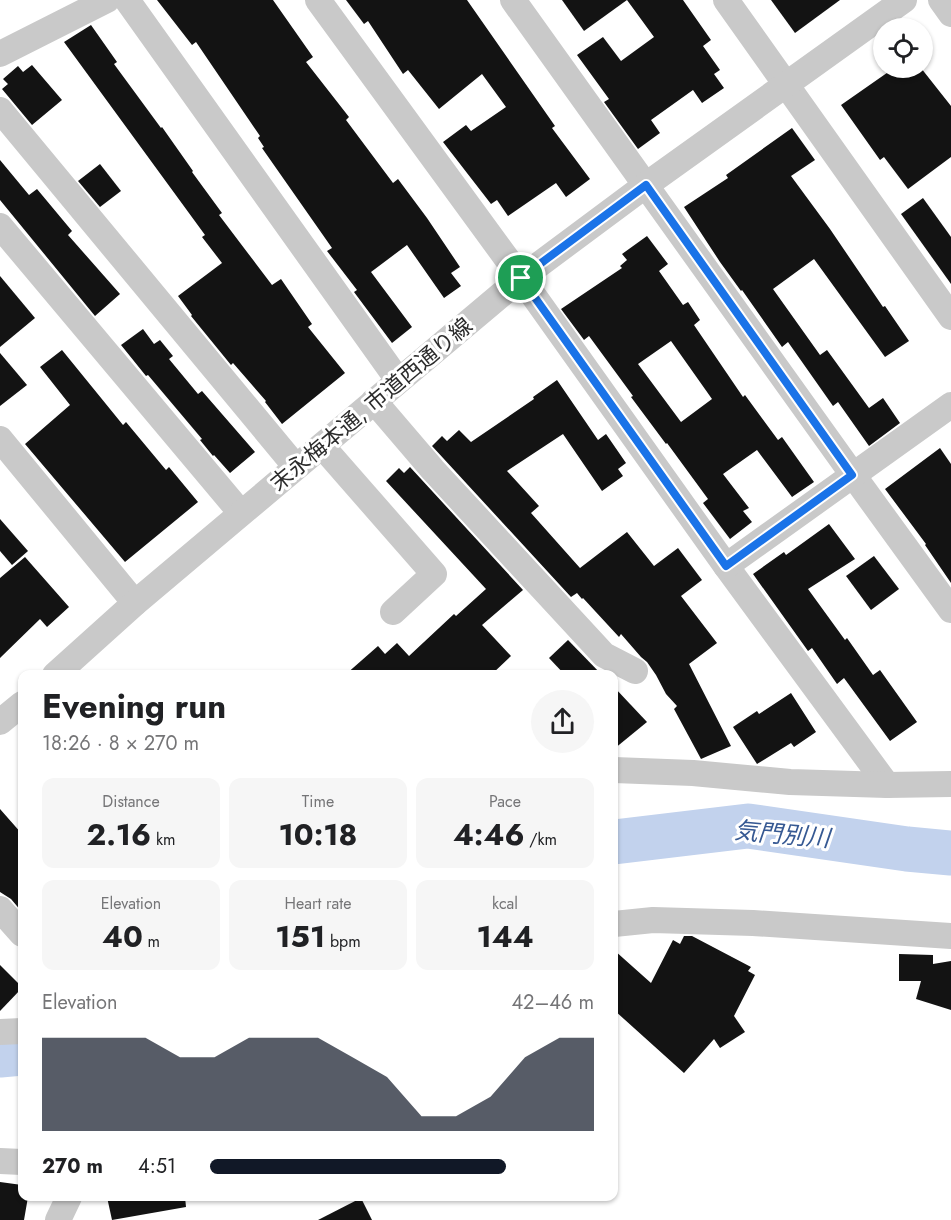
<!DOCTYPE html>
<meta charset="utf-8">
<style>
body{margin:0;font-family:Jost,"Noto Sans JP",sans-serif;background:#f6f6f6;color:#202124;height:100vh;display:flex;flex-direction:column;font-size:22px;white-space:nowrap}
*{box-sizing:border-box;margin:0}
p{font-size:20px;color:#757577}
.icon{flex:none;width:33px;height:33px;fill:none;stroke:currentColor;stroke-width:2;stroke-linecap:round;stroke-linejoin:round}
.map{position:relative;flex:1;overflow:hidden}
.side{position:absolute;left:18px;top:670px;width:600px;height:531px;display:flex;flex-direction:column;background:#fff;border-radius:12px;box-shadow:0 2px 4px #0004}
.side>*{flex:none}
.controls{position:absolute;left:873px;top:18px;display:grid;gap:12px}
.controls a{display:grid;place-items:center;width:60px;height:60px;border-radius:50%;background:#fff;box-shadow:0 2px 4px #0004;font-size:30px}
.pin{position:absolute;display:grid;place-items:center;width:51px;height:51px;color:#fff;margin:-26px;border:3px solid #fff;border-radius:50%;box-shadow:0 2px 6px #0007}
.round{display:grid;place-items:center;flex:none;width:63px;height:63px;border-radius:32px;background:#f6f6f6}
.headline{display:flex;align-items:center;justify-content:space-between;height:102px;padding:0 24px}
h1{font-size:33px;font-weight:700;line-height:45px}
.figures{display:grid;grid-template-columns:repeat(3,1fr);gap:9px;height:102px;padding:6px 24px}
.figures div{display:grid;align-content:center;border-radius:12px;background:#f6f6f6;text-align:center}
.figures b{font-size:30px;font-weight:700}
.figures small{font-size:16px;font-weight:400}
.figures p{font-size:16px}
.chart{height:168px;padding:12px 24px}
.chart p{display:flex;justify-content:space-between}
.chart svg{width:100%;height:108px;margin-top:6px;fill:#111827;opacity:.7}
ul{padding:0 24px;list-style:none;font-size:20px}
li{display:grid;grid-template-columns:96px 72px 1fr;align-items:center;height:45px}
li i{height:15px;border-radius:8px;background:#111827}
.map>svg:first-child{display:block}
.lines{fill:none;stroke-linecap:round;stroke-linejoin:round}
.river{stroke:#c2d2ed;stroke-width:45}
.building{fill:#131313;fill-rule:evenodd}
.minor{stroke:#c9c9c9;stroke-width:26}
.route-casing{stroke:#fff;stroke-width:12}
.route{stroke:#1a73e8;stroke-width:8}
.labels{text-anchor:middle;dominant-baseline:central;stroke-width:6;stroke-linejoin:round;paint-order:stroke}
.street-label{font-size:22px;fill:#2c2c2c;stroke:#fff}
.water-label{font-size:24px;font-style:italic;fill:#365993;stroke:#fff}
</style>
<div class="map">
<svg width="951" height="1220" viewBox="0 0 951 1220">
<rect width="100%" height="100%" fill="#fff"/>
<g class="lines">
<!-- river -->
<g class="river">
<polyline points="614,842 748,826 907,849 951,853"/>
<polyline points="0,1055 22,1053"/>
</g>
</g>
<!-- building -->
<g class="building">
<polygon points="157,0 273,0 313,57 306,62 349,117 346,120 393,183 398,179 427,218 460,267 451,273 461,286 444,298 407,245 371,272 412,327 392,343 354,292 357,290 327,251 332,248 262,148 264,147 258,138 260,136 196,42 192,45"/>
<polygon points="346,0 467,0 555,126 552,128 590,179 566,197 556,183 508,216 497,200 491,204 443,142 466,125 471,131 506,107 482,74 439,109 408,70 403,74 368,21 364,24"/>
<polygon points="562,0 627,0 584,31"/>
<polygon points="627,0 683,0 711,40 703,46 720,70 714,74 724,88 702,103 693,90 651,120 660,133 638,149 604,102 609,99 577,55 603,37 621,61 654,37"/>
<polygon points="771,0 840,0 795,33"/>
<polygon points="91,25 117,62 114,64 161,128 162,127 193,171 192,172 222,213 219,215 272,285 281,279 312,324 308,327 345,373 282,424 265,402 266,401 233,363 231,365 191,316 192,315 178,296 222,263 202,237 205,235 64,42"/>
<polygon points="32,65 62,100 32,125 2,89 8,84 3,79 18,66 23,72"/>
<polygon points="894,68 921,68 951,106 951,157 908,189 884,157 880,160 841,105"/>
<polygon points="792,128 815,160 791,176 830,229 883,307 885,306 909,341 885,357 814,259 773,289 820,355 827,350 869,408 883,398 900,423 869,446 838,402 833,406 788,342 782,347 742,290 741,291 720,262 684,207 728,178 726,175"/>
<polygon points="0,160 29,195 37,189 72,231 68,235 120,294 95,316 0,200"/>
<polygon points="100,164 121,191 100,207 78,181"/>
<polygon points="923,198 951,237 951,284 901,214"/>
<path d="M647,236l21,28 -9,7 24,34 5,-3 12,18 -6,5 49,72 2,-2 33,45 4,-3 32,45 -22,15 -35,-47 -34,24 26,34 -6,3 9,11 -22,17 -27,-36 5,-4 -41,-56 -1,1 -35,-47 2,-1 -44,-60 -5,4 -23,-31 61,-41 -2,-2 7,-6 -5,-6zM671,341l41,58 -31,23 -43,-58z"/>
<polygon points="0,276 35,318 0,347"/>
<polygon points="143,329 154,344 160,340 173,356 169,359 198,394 202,391 255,452 230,473 214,455 213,456 200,440 202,439 148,375 146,376 121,345"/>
<polygon points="62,350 123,425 126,422 166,470 169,467 198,502 125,562 25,444 70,405 40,367"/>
<polygon points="0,353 27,385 0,406"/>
<polygon points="557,380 598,440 606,434 626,463 618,469 623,476 602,491 563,434 507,471 539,506 531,513 580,568 627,532 654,566 678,548 702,580 681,596 717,643 689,664 731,746 701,759 674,709 677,706 666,694 656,675 647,662 641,657 621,634 619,637 583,598 582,599 577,593 571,597 432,446 442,436 447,441 459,430 471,442 534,399 533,397"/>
<polygon points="940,448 951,464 951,583 925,545 926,544 885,489"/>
<polygon points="410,467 523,590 482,625 511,656 491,675 345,675 378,646 385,654 397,643 409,656 454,614 456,616 486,589 386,481 399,468 404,473"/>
<polygon points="0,519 28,551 12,565 0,551"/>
<polygon points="829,524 855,559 808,589 845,640 847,638 873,675 880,670 917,722 890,741 844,678 837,684 812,648 808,651 753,574 784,552 786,555"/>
<polygon points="874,556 899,589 871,610 846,576"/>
<polygon points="25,557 69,607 47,627 40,619 0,658 0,578"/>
<polygon points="568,640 602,675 565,675 549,658"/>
<polygon points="614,687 647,722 614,749"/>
<polygon points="791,693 816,732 794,747 791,743 757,764 733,727 757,711 759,714"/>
<polygon points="0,809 22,834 22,912 11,899 0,892"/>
<polygon points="684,936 692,936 751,967 748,971 755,975 734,1016 745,1032 720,1048 714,1039 684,1073 614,1010 614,950 651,983 673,940 680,944"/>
<polygon points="899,954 933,955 933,964 951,961 951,1010 916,999 921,981 899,981"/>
<polygon points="0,965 22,987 22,988 0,1011"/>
<polygon points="0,1182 22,1185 22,1197 28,1197 24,1220 0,1220"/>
<polygon points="107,1197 185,1197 186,1207 112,1220"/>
<polygon points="361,1198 372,1220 318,1220"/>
</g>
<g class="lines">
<!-- minor -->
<g class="minor">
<polyline points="127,0 398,380"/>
<polyline points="318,0 521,278 726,566 887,785"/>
<polyline points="513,0 853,475 951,610"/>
<polyline points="726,0 951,317"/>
<polyline points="941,0 951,14"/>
<polyline points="0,54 107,0"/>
<polyline points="0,110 296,467"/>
<polyline points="0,226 241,513"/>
<polyline points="374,401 433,470 604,655 635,671"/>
<polyline points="0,439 135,603"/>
<polyline points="322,446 434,574 393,612"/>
<polyline points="726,566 951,405"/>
<polyline points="55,675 135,603 521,278 646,185 904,0"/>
<polyline points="0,722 22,704"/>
<polyline points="614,770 693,773 790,782 887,785 951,784"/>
<polyline points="0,909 22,934"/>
<polyline points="614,924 653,920 753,923 951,936"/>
<polyline points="0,1032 22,1031"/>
<polyline points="0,1161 22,1162"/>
<polyline points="58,1220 69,1197"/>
</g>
</g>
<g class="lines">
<defs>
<polygon id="route" points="646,185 852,475 726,566 521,278"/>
</defs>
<!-- route casing -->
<use href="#route" class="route-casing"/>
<!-- route -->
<use href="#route" class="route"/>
</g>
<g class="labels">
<!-- street labels -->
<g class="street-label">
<text transform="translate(371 404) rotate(-40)">末永梅本通, 市道西通り線</text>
</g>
<!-- water labels -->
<g class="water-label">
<text transform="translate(782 834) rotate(5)">気門別川</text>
</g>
</g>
</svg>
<div class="controls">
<a><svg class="icon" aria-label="locate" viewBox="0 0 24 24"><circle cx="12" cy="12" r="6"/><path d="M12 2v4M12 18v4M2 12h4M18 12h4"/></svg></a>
</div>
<div class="pin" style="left:521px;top:278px;background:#1e9e55"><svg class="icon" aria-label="arrive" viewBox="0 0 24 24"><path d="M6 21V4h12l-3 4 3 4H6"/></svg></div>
<section class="side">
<div class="headline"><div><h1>Evening run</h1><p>18:26 · 8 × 270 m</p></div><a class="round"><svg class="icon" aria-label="share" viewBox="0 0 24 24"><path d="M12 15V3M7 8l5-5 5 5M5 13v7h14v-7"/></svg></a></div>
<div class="figures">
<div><p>Distance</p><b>2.16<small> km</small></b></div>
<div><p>Time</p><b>10:18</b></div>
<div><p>Pace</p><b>4:46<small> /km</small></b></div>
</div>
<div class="figures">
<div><p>Elevation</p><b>40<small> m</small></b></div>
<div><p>Heart rate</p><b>151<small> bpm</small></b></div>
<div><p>kcal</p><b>144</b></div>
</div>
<div class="chart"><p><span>Elevation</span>42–46 m</p>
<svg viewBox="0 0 160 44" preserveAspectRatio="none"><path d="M0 44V6L10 6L20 6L30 6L40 14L50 14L60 6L70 6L80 6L90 14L100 22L110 38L120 38L130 30L140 14L150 6L160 6V44z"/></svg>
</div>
<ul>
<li><b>270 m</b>4:51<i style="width:77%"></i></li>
</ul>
</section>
</div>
